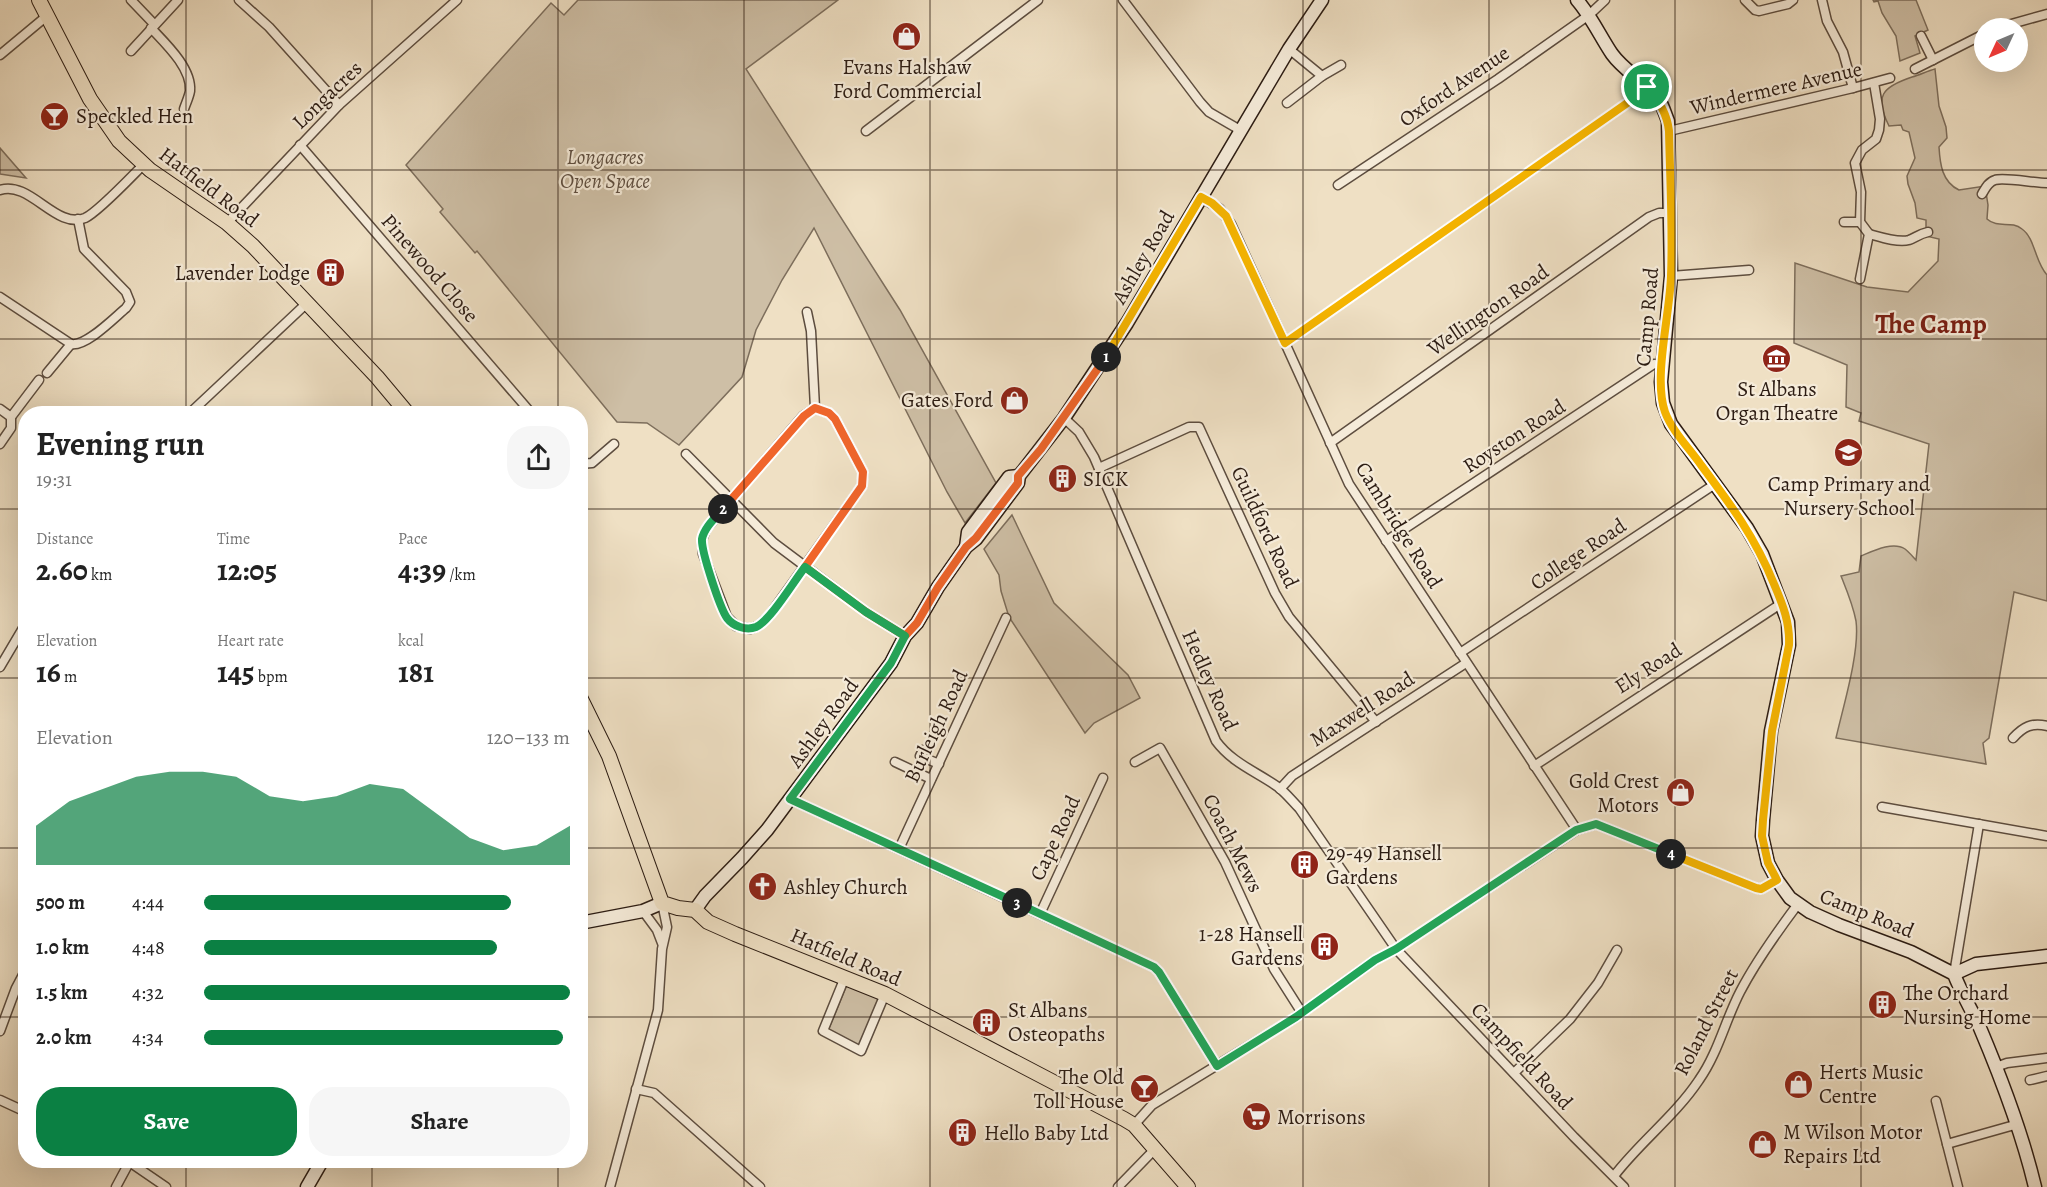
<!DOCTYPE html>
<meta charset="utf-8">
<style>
body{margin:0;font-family:Alegreya,serif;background:#f6f6f6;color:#222;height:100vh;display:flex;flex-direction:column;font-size:22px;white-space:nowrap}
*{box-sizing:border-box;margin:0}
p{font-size:20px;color:#767676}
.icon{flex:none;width:33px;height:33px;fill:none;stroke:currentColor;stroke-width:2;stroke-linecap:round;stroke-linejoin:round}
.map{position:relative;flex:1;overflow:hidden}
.side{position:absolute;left:18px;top:406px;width:570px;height:762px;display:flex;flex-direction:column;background:#fff;border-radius:24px;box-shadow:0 6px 24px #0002}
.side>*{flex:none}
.needle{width:39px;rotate:226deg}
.fabs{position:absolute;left:1974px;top:18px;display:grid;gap:12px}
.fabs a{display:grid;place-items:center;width:54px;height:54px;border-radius:50%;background:#fff;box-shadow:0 6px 24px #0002;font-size:30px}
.pin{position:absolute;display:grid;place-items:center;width:51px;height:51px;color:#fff;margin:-26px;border:3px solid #fff;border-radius:50%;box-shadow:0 2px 6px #0007}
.km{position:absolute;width:30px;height:30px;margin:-15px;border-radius:50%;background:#222;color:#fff;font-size:16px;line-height:30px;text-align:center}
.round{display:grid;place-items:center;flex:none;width:63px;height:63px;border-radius:24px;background:#f6f6f6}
.headline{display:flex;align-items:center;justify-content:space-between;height:102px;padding:0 18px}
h1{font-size:33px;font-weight:700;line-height:45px}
.figures{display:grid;grid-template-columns:repeat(3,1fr);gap:9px;height:102px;padding:6px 18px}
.figures div{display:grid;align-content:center}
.figures b{font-size:30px;font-weight:700}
.figures small{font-size:16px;font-weight:400}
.figures p{font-size:16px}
.chart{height:168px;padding:12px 18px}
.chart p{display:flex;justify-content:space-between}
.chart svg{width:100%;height:108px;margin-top:6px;fill:#0b8043;opacity:.7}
.cta{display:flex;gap:12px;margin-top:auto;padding:12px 18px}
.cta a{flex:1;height:69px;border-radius:24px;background:#0b8043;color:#fff;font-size:24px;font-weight:700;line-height:69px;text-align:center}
.cta a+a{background:#f6f6f6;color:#222}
ul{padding:0 18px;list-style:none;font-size:20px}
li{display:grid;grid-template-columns:96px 72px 1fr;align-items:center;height:45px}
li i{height:15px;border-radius:8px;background:#0b8043}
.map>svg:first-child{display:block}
.green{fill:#cebfa6;stroke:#7d6e5c;stroke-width:1.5}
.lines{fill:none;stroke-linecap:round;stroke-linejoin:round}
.street-casing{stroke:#5d4d3f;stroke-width:11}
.secondary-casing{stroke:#2c1c13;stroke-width:15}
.primary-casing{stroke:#2c1c13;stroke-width:16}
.street{stroke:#f5ebd9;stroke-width:8}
.secondary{stroke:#f5ebd9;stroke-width:12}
.primary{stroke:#efe0c4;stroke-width:14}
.split-1-casing{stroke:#fff;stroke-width:12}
.split-2-casing{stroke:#fff;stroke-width:12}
.split-3-casing{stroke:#fff;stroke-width:12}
.split-4-casing{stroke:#fff;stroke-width:12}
.split-5-casing{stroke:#fff;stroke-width:12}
.split-1{stroke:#f5b400;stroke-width:8}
.split-2{stroke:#f0652b;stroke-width:8}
.split-3{stroke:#22a559;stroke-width:8}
.split-4{stroke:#22a559;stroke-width:8}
.split-5{stroke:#f5b400;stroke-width:8}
.grid{fill:none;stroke:#2c1c13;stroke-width:1.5;stroke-opacity:0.55}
.labels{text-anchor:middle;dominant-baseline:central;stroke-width:4.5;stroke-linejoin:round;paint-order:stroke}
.poi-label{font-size:21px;fill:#2c1c13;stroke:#f5ebd9;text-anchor:start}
.street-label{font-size:21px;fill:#2c1c13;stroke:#f5ebd9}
.park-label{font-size:21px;font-style:italic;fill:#5d4d3f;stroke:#f5ebd9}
.district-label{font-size:27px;font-weight:bold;fill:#7a1f14;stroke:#f5ebd9}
</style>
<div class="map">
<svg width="2047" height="1187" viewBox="0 0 2047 1187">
<rect width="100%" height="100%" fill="#efe0c4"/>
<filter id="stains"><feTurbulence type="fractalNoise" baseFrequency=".00333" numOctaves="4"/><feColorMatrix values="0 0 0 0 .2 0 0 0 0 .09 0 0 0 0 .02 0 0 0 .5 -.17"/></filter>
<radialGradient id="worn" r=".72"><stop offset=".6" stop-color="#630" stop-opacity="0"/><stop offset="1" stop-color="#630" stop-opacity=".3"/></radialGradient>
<!-- green -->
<g class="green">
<polygon points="578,0 838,0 746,69 900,310 996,483 965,523 947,492 814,228 782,280 756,330 742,377 679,445 647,423 617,422 477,251 475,253 440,212 443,209 406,165 551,3 564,15"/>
<polygon points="1873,0 1916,0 1928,30 1915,36 1920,53 1900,61 1896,36 1882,13 1878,1 1874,2"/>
<path d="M1935,69l4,37 7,21 1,11 -8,9c1,17 3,35 20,43l26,-4 3,19 -1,14c11,10 24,1 35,10 13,9 13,33 25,46v326l-33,-9 -25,146 -6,5 3,21 -150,-26c7,-31 24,-86 20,-117 -3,-16 -9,-30 -15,-45l18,-4 2,-16c12,-5 32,-15 44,-7 4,3 8,8 11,11l13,-116 -70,-23 2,-8 -15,-6 1,-42 -53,-22 1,-80 72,24 41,5 30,-31 1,-22 -13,-3v-16l-9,-2 -2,-15 -7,-19 -1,-8 8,-18 -6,-26 -6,-2 -2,-5 -12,1c-15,-30 -7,-39 23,-49 8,-2 15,-6 23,-8z"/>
<polygon points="0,148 26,178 0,174"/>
<polygon points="1012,515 1054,603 1128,675 1140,698 1094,723 1085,733 1009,617 1001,591 999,575 984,549"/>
<polygon points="848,982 883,998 860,1049 827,1033"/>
</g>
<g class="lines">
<defs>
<g id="street">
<polyline points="131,0 154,24"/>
<polyline points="239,0 269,27 339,105"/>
<polyline points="1123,0 1200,102 1209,112 1240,130"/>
<polyline points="1745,0 1755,10 1759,11 1788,4 1793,0"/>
<polyline points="1822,0 1827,21 1843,52 1853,88"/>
<path d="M151,28c14,15 41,40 39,63 -1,6 -4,12 -6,18"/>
<polyline points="1997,28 2047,14"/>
<polyline points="1921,36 1933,60"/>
<polyline points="1289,49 1322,76 1341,65"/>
<polyline points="131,51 178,0"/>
<polyline points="0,55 48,15"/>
<polyline points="1915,69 1984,34"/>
<polyline points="1287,103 1322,76"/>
<polyline points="866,131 1038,0"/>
<polyline points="1669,131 1853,88 1890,78"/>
<polyline points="300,145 532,414"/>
<polyline points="1338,185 1498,79 1589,15 1605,0"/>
<path d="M0,190c30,-10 56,40 85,28 13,-6 46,-41 58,-53"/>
<path d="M1982,194c3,-5 6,-12 13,-14 9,-3 39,3 52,3"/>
<polyline points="1201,197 1220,209 1231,224 1349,484 1577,830"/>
<polyline points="1844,222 1860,222"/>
<polyline points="227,223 339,105 457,0"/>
<path d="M1869,234c11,3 29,9 40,6 6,-2 10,-6 19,-8"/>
<polyline points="1671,276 1749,270"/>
<polyline points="1860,279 1869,234 1860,222 1861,192 1855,163 1862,150 1876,139 1879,130 1880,119 1874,83"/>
<path d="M0,297l71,47c15,3 43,-26 55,-36l4,-6 -4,-10 -42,-43 -6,-30"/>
<polyline points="807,312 811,331 815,408"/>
<polyline points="1285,343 1633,99 1647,87"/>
<polyline points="47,373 71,344"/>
<polygon points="815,408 829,413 835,419 863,472 862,486 769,616 758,626 750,629 736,626 727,617 703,554 702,540 706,529 803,416"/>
<polyline points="0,409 11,417 11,428 0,444"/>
<polyline points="189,414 307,303"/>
<polyline points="11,417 39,380"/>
<path d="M1064,418l15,14 15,25 122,284c16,22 41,31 62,46 8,6 14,14 21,21l97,141 178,188 50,50"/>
<polyline points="1330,443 1649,217 1659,213 1670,213"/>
<polyline points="686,454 774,543 866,612 905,636"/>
<polyline points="580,464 592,463 614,444"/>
<polyline points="1099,468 1189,427 1199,427 1275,593 1289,617 1376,722"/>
<polyline points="1386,541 1654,364 1663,365"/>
<polyline points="1460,653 1715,484"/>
<polyline points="0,667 26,623"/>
<path d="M2013,738c10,-11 19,-16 34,-12"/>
<polyline points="923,750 920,756 939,764"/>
<polyline points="895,762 931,779"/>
<polyline points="1135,762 1160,748 1225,862 1274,969 1302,1013"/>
<polyline points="1534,766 1782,603"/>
<polyline points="1280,789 1292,776 1466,663"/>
<polyline points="790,799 1154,967 1159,972 1217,1066"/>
<polyline points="1882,807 2047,836"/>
<polyline points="899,849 1006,618"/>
<polyline points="643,911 657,930 662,943"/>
<polyline points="1040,914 1103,778"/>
<polyline points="1954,974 1979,824"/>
<polyline points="845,977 823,1031 861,1051 885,994"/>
<polyline points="0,1031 16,988 26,969"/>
<polyline points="1996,1067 2007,1063 2047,1058"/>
<polyline points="1514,1073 1570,1019 1598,983 1617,950"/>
<polyline points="2030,1080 2047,1076"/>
<polyline points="636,1089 654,1093 760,1187"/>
<polyline points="0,1100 26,1112"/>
<polyline points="1936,1101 1958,1187"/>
<polyline points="1134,1125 1152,1105 1296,1017 1375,960 1396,949 1577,830 1596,824 1756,888 1761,889 1777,880"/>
<polyline points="1947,1144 2018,1124"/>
<polyline points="128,1161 166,1187"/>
<path d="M1614,1176c26,-34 61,-60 85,-96 19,-27 26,-59 41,-88 16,-31 37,-60 58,-88"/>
<polyline points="116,1187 130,1161"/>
<polyline points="610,1187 658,1010 662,949 667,927 662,903"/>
<polyline points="1118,1187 1155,1149"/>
</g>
<g id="secondary">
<path d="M1577,0c14,16 23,36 35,54 13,18 34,28 47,46 4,6 6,14 9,21l3,155 -10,106 2,21 8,21 76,104 15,26 26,68 1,23 -18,86 -8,89 -1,16 6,27 9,17 13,18 20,14 29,13 72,27 43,22c7,19 18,36 26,54 22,52 42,104 55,159"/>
<polyline points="966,547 968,532 1009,477 1019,476"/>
<polyline points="695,910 705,896 742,858 767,830 790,799 891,663 905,636 917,623 938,587 966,547 976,539 1018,483 1019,476 1064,418 1127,323 1289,49 1322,0"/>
<polyline points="580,923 643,911 662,903"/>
<polyline points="1954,974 1976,964 2047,956"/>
<polyline points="307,1187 322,1161"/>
</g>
<g id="primary">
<polyline points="39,0 90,99 119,141 150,170 227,223 253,246 377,377 408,414"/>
<polyline points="580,697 609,756 662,903 678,908 695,910 708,922 735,934 885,994 1124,1119 1134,1125 1188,1187"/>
</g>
</defs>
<!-- street casing -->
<use href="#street" class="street-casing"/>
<!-- secondary casing -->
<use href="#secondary" class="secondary-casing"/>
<!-- primary casing -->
<use href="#primary" class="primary-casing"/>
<!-- street -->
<use href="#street" class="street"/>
<!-- secondary -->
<use href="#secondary" class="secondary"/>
<!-- primary -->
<use href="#primary" class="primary"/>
</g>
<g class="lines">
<defs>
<polyline id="split-1" points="1106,357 1201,197 1212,203 1226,216 1285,343 1633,99 1647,87"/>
<polyline id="split-2" points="723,509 804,416 815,408 829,413 835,419 863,472 862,486 805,567 866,612 905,636 917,623 938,587 966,547 976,538 1018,483 1018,476 1041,449 1106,357"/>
<path id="split-3" d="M723,509c-8,9 -19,19 -21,30 -1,12 18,69 25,79 6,8 19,13 29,9 14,-6 38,-46 49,-60l61,45 39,24 -14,27 -101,136 227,104"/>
<polyline id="split-4" points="1017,903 1154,967 1159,972 1217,1066 1296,1017 1375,960 1396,949 1576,830 1596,824 1671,854"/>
<path id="split-5" d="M1647,87c12,13 20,26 22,44 1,48 4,97 2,145 -1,38 -18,102 -6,136 7,19 24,36 36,53 30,40 54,72 73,119 9,21 16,39 15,61l-17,86 -9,89 -1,16 6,27 9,17 -16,9 -5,-1 -85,-34"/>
</defs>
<!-- split-1 casing -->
<use href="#split-1" class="split-1-casing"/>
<!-- split-2 casing -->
<use href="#split-2" class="split-2-casing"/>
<!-- split-3 casing -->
<use href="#split-3" class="split-3-casing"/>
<!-- split-4 casing -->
<use href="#split-4" class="split-4-casing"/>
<!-- split-5 casing -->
<use href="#split-5" class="split-5-casing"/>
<!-- split-1 -->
<use href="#split-1" class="split-1"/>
<!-- split-2 -->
<use href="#split-2" class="split-2"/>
<!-- split-3 -->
<use href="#split-3" class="split-3"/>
<!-- split-4 -->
<use href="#split-4" class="split-4"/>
<!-- split-5 -->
<use href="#split-5" class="split-5"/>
</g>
<!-- grid -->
<path class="grid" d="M186,0v414M372,0v414M558,0v414M744,0v1187M930,0v1187M1117,0v1187M1303,0v1187M1489,0v1187M1675,0v1187M1861,0v1187M0,170h2047M0,339h2047M0,509h26M580,509h1467M0,678h26M580,678h1467M0,848h26M580,848h1467M0,1017h26M580,1017h1467M186,1161v26M372,1161v26M558,1161v26"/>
<!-- icons -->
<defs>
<symbol id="shop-disc" viewBox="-11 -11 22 22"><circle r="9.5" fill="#8f2418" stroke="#f5ebd9"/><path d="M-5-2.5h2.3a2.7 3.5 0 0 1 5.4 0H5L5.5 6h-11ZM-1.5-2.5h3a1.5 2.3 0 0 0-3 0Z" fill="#fff"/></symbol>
<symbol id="bar-disc" viewBox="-11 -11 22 22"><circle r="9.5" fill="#8f2418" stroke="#f5ebd9"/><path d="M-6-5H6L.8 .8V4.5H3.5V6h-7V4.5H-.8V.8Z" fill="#fff"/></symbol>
<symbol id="building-disc" viewBox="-11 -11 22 22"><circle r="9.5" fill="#8f2418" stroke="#f5ebd9"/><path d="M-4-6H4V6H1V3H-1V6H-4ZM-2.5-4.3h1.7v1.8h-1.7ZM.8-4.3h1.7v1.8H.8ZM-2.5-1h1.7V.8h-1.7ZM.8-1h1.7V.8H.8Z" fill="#fff"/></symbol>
<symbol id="museum-disc" viewBox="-11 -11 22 22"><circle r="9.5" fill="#8f2418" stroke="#f5ebd9"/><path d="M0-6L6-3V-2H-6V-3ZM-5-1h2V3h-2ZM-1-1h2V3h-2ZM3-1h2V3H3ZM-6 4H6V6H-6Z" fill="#fff"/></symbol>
<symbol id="school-disc" viewBox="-11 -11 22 22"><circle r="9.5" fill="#8f2418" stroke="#f5ebd9"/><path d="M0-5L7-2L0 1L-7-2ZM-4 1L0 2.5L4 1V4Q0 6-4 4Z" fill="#fff"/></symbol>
<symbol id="church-disc" viewBox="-11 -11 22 22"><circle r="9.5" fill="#8f2418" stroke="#f5ebd9"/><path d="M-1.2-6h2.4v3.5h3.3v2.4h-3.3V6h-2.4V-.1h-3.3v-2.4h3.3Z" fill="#fff"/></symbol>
<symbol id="supermarket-disc" viewBox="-11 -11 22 22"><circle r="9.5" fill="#8f2418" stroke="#f5ebd9"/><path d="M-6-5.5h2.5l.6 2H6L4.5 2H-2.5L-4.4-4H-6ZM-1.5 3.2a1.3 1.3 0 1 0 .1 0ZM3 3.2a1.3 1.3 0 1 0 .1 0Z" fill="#fff"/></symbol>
</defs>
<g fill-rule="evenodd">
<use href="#shop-disc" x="890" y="20" width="33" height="33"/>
<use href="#bar-disc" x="38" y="100" width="33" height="33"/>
<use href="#building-disc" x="314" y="256" width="33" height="33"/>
<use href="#museum-disc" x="1760" y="342" width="33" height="33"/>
<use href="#shop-disc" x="998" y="384" width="33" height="33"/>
<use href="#school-disc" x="1832" y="436" width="33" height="33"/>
<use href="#building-disc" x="1046" y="462" width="33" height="33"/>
<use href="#shop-disc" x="1664" y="776" width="33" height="33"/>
<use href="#building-disc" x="1288" y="848" width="33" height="33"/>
<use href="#church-disc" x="746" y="870" width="33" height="33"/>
<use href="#building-disc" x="1308" y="930" width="33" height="33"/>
<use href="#building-disc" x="1866" y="988" width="33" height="33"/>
<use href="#building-disc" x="970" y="1006" width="33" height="33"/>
<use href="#shop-disc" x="1782" y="1068" width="33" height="33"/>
<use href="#bar-disc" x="1128" y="1072" width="33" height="33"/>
<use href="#supermarket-disc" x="1240" y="1100" width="33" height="33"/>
<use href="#building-disc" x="946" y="1116" width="33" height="33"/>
<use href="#shop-disc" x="1746" y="1128" width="33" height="33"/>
</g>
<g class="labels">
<!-- poi labels -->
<g class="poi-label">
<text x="907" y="67" text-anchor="middle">Evans Halshaw<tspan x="907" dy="24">Ford Commercial</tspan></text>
<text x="76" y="116">Speckled Hen</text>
<text x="310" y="273" text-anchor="end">Lavender Lodge</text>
<text x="1777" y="389" text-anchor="middle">St Albans<tspan x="1777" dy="24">Organ Theatre</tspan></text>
<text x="993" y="400" text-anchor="end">Gates Ford</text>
<text x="1083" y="479">SICK</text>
<text x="1849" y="484" text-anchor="middle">Camp Primary and<tspan x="1849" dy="24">Nursery School</tspan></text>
<text x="1659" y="781" text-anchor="end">Gold Crest<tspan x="1659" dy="24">Motors</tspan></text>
<text x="1326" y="853">29-49 Hansell<tspan x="1326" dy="24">Gardens</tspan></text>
<text x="784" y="887">Ashley Church</text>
<text x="1303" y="934" text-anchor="end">1-28 Hansell<tspan x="1303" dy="24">Gardens</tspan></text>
<text x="1903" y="993">The Orchard<tspan x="1903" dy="24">Nursing Home</tspan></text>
<text x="1008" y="1010">St Albans<tspan x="1008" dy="24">Osteopaths</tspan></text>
<text x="1819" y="1072">Herts Music<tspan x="1819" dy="24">Centre</tspan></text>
<text x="1124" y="1077" text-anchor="end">The Old<tspan x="1124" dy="24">Toll House</tspan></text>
<text x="1277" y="1117">Morrisons</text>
<text x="1783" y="1132">M Wilson Motor<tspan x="1783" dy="24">Repairs Ltd</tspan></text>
<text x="984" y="1133">Hello Baby Ltd</text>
</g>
<!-- street labels -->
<g class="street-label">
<text transform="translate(1454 86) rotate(-34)">Oxford Avenue</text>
<text transform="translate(1776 88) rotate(-13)">Windermere Avenue</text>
<text transform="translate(327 95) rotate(-44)">Longacres</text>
<text transform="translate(209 187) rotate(37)">Hatfield Road</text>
<text transform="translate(1143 257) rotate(-60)">Ashley Road</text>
<text transform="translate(430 268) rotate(49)">Pinewood Close</text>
<text transform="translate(1488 310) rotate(-35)">Wellington Road</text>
<text transform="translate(1647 317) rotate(-85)">Camp Road</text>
<text transform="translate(1514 436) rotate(-33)">Royston Road</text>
<text transform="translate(1399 525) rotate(58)">Cambridge Road</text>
<text transform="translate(1265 527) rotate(65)">Guildford Road</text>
<text transform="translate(1578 554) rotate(-34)">College Road</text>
<text transform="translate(1648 668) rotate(-33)">Ely Road</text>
<text transform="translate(1210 680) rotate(66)">Hedley Road</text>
<text transform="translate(1362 709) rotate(-33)">Maxwell Road</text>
<text transform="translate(823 723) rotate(-54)">Ashley Road</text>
<text transform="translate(936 726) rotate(-65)">Burleigh Road</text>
<text transform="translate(1055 838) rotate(-65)">Cape Road</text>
<text transform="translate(1233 843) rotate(63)">Coach Mews</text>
<text transform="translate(1867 913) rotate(22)">Camp Road</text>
<text transform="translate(846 957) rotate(23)">Hatfield Road</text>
<text transform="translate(1706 1022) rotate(-63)">Roland Street</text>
<text transform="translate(1522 1056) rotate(47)">Campfield Road</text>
</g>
<!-- park labels -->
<g class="park-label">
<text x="605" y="157">Longacres<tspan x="605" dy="24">Open Space</tspan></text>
</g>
<!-- district labels -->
<g class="district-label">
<text x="1931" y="324">The Camp</text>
</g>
</g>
<rect width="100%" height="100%" filter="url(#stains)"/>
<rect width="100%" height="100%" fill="url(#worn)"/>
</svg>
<div class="fabs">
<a><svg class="needle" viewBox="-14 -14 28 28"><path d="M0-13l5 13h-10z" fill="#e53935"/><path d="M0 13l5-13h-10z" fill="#767676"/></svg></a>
</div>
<div class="pin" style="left:1647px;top:87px;background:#1e9e55"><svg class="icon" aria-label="arrive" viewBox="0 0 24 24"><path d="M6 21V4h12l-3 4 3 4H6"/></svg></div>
<b class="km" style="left:1106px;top:357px">1</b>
<b class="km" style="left:723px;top:509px">2</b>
<b class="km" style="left:1017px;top:903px">3</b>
<b class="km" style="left:1671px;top:854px">4</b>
<section class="side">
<div class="headline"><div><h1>Evening run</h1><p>19:31</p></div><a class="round"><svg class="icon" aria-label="share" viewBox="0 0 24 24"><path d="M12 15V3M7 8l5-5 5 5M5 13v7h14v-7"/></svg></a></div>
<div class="figures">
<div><p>Distance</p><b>2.60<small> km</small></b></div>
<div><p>Time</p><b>12:05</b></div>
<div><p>Pace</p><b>4:39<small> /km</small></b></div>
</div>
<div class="figures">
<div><p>Elevation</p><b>16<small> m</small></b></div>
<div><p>Heart rate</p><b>145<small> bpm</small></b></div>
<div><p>kcal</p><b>181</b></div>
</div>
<div class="chart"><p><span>Elevation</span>120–133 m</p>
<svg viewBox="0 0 160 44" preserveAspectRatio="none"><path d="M0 44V28L10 18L20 13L30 8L40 6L50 6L60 8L70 16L80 18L90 16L100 11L110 13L120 23L130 33L140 38L150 36L160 28V44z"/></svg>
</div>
<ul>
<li><b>500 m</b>4:44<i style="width:84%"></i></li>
<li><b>1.0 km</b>4:48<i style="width:80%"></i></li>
<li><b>1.5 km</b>4:32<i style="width:100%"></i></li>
<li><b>2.0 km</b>4:34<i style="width:98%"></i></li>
</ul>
<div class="cta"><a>Save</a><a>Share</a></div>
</section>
</div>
